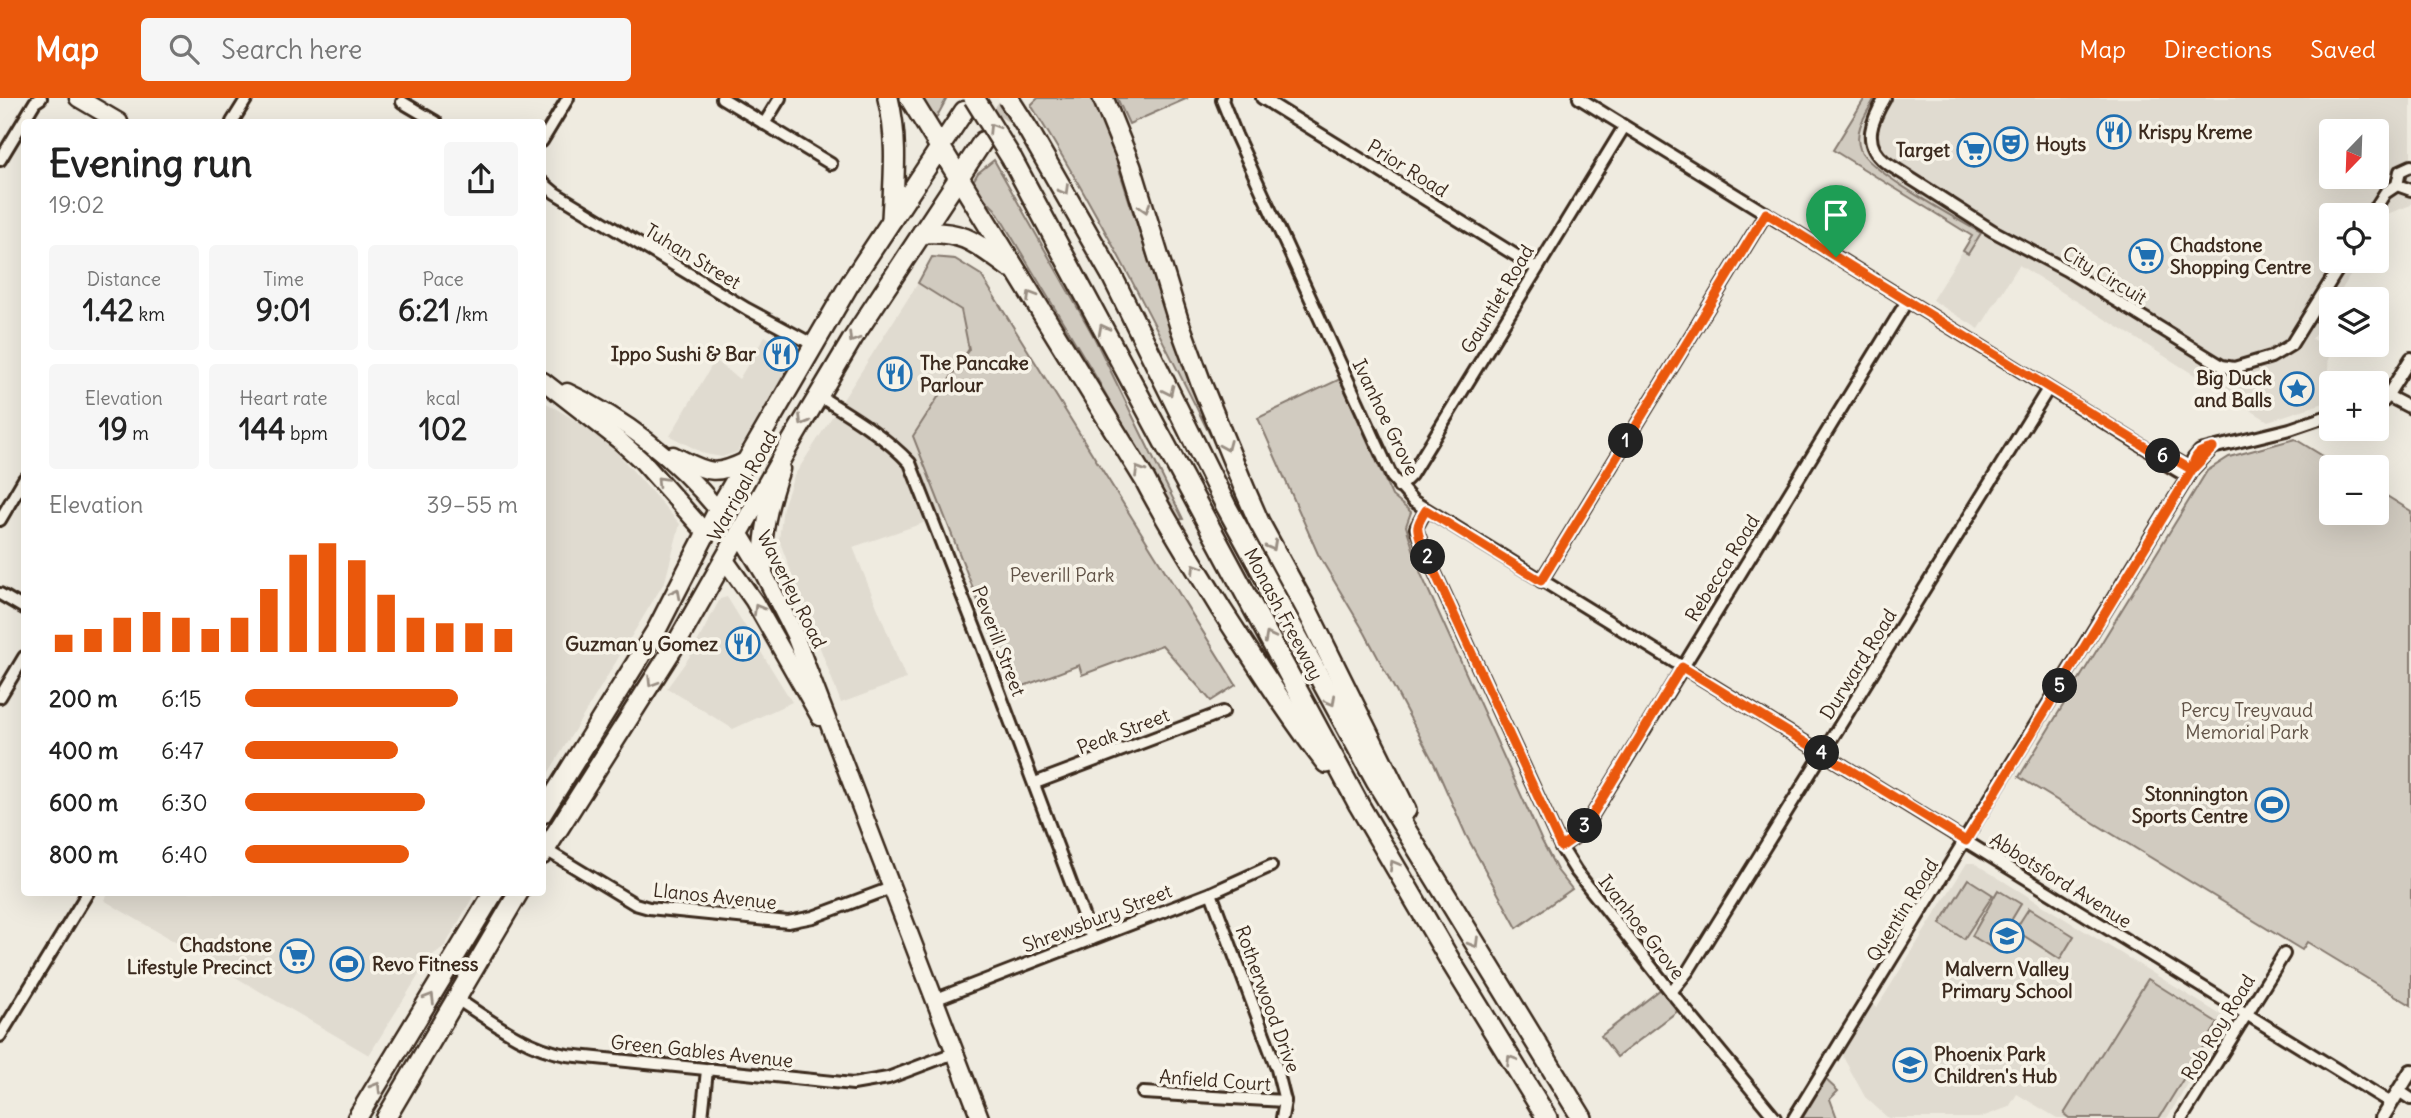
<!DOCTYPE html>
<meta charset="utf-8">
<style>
body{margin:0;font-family:Delius,sans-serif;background:#f6f6f6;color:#222;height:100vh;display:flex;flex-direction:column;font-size:26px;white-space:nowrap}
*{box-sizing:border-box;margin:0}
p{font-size:23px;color:#767676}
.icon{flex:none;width:38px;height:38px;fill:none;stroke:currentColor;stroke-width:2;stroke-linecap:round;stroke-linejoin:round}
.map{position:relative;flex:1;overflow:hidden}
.side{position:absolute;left:21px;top:21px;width:525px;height:777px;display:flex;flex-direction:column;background:#fff;border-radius:7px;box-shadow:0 7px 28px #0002}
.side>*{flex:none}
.needle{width:46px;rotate:203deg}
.fabs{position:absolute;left:2319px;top:21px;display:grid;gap:14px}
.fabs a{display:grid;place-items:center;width:70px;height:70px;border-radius:7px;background:#fff;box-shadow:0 7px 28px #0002;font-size:35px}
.pin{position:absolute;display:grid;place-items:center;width:60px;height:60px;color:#fff;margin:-72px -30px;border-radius:50% 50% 50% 0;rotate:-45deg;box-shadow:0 0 7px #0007}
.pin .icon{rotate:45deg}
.km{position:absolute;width:35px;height:35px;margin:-18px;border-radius:50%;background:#222;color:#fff;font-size:19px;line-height:35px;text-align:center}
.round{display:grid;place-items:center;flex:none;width:74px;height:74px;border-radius:7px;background:#f6f6f6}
.head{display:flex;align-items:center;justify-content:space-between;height:119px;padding:0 28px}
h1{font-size:38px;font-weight:700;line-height:52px}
.metrics{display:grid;grid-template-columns:repeat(3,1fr);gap:10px;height:119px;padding:7px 28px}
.metrics div{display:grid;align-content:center;border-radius:7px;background:#f6f6f6;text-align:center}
.metrics b{font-size:30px;font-weight:700}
.metrics small{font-size:19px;font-weight:400}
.metrics p{font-size:19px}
.chart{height:196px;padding:14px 28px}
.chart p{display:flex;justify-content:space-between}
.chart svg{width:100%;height:126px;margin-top:7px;stroke:#ea580c;stroke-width:6}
ul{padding:0 28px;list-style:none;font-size:23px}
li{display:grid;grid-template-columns:112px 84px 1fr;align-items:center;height:52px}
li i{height:18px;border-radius:9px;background:#ea580c}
header{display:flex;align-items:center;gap:42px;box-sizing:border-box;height:98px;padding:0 35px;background:#ea580c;color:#fff}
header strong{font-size:33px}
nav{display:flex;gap:38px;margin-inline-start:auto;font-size:24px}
.search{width:490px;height:63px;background:#f6f6f6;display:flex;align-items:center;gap:18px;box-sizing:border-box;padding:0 24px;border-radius:7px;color:#767676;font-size:26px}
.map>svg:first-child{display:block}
.built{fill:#e0dbd0;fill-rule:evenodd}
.green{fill:#d1cbc0;stroke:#867a6f;stroke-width:2}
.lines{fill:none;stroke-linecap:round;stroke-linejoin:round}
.trunk-tunnel{stroke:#cbc4b9;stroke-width:18;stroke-dasharray:18 9;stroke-linecap:butt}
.minor-casing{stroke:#3b2a1e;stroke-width:16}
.tertiary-casing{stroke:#3b2a1e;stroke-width:18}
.primary-casing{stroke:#3b2a1e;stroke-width:21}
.trunk-casing{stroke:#3b2a1e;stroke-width:23}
.motorway-casing{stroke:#3b2a1e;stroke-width:24}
.minor{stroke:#f7f3e8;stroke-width:10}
.tertiary{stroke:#f7f3e8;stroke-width:12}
.primary{stroke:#f7f3e8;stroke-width:16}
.trunk{stroke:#f7f3e8;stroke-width:18}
.motorway{stroke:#f7f3e8;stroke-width:19}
.motorway-bridge-casing{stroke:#3b2a1e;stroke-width:24;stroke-linecap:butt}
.motorway-bridge{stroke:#f7f3e8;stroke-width:19}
.oneway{stroke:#998e83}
.route-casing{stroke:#fff;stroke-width:14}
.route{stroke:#ea580c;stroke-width:9}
.labels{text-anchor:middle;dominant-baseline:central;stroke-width:7;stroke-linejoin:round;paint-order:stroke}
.poi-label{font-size:19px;font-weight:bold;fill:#3b2a1e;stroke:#f7f3e8;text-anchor:start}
.street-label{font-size:19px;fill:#3b2a1e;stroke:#f7f3e8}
.park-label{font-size:19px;fill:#605246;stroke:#f7f3e8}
</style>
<header>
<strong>Map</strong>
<div class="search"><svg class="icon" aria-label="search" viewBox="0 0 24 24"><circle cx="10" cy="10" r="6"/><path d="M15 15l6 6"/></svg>Search here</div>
<nav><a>Map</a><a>Directions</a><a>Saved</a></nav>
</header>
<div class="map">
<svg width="2411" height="1020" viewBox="0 0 2411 1020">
<rect width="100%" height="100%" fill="#efebe0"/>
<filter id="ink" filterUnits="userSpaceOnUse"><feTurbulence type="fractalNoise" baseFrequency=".0143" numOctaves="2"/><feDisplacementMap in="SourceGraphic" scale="14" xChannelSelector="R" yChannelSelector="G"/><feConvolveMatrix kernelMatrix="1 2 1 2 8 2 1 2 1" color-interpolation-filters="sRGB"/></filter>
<g filter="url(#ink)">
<!-- built -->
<g class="built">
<path d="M1865,0h546v107l-24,9 -10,18 -1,-17h-45v46h28l-23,38h-5v8l-19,32 17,8 -2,55 -59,19 -249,-156 -40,64 -47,-29 40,-64 -139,-86zM2331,33h45v46h-45z"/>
<polygon points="918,185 961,212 969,251 913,338 944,418 853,449 906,581 841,605 779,442 783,409 794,378"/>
<polygon points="765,238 799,258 737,354 722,359 705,356 670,338 715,262 739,281"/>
<polygon points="543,303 603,339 680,426 665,483 543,684"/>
<polygon points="727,499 792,604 733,631 667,590 690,558 720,501"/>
<polygon points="1967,765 1974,765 2224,919 2225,926 2167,1020 2057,1020 2017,996 2009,1009 1979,1020 1888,1020 1865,999 1842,957 1872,907 1877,909"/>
<polygon points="109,794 475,794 475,795 445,848 430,859 369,957 122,813 104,802"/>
</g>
<!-- green -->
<g class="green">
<polygon points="920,0 947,0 935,22"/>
<path d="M1038,0h54l14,31 68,210 39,93 -3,3c-56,-113 -112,-224 -179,-330z"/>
<polygon points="1117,0 1188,0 1129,26"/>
<path d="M1865,0h10c-8,15 -22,32 -15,51 8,22 97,70 121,84l-13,21 -5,-3 9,-15 -139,-86z"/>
<polygon points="994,62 1093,237 1183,421 1177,422 1096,279 995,111 983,99 981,100 972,85 978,75"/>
<polygon points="932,159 955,161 981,177 1236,587 1211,603 1162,547 1082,577 1079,567 1013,592 913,338 969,251 961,212 918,185"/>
<polygon points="1340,281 1392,398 1411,414 1406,428 1421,476 1541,741 1557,772 1572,791 1517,830 1466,737 1435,667 1365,535 1318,456 1258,320"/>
<polygon points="2295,341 2341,369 2331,369 2331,415 2376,415 2377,392 2411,413 2411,907 2307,844 2302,852 2019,679 2207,373 2229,359"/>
<polygon points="1968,781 1993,797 1964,841 1940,826"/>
<polygon points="1998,792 2021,806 1994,851 1972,838"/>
<polygon points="2029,810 2074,838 2060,861 2015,832"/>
<polygon points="2148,881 2218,925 2159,1020 2069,1020 2064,1016"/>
<polygon points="1661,891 1679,912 1617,959 1601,938"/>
<polygon points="1823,979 1838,993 1830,1001 1837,1020 1799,1020"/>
</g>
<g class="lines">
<!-- trunk-tunnel -->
<polyline class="trunk-tunnel" points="985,41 1012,0"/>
<defs>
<g id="minor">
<polyline points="722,0 831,66"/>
<polyline points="1223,0 1222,2 1236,37 1392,379 1413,403 2391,1005"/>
<polyline points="1262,0 1536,170"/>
<polyline points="1579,0 2157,357 2166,366 2188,379"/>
<path d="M1885,0c-13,22 -24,45 0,64l108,69 73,39 156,96 12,2 37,-11 20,-12 52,-84"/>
<polyline points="402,4 436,24"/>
<polyline points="232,24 247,0"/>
<polyline points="764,26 780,0"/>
<polyline points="542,43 568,0"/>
<polyline points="0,62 35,4 41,0"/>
<polyline points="542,84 555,95 747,211 814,247"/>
<polyline points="2397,87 2400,73 2411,68"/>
<polyline points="2371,117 2385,95 2397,87 2411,92"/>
<polyline points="2384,296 2411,310"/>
<path d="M819,298c31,19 66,40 91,67l72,183 110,293"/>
<polyline points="2376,306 2384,303 2411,260"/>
<polyline points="2157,357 2170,359 2192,372"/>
<polyline points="2192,372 2193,361 2200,353 2290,331 2331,317"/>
<polyline points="1399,389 1411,377 1624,29"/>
<polyline points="1426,412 1416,430 1423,449 1561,749 1576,773 1671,894 1775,1020"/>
<polyline points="0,422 24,381"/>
<polyline points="1541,483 1766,115"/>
<polyline points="0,496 24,510"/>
<polyline points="0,599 24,559"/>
<polyline points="1035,685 1223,614"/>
<polyline points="1561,749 1577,738 1585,729 1907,203"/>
<polyline points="546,752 635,806 649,810 788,824 813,819 891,790"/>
<polyline points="1211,795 1277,971 1285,1003 1282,1020"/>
<polyline points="1671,894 1688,873 2048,291"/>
<path d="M457,901c34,22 68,49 110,56l286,29 35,-6 66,-25"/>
<polyline points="934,902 1211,795 1271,768"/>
<polyline points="0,938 88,794"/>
<polyline points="2399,993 2411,1001"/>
<polyline points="1143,995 1285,1003"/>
<polyline points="702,1020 707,972"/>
<polyline points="1794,1020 2192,372 2213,350"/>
<polyline points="2182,1020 2284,856"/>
</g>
<polyline id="tertiary" points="2382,1020 2411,973"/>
<g id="primary">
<polyline points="78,0 119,24"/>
<polyline points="543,283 620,343 642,363 706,435"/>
<path d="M567,294c60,28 110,68 151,118"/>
<path d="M673,357c34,16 38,23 73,6"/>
<polyline points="739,435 764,476 794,535 980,1020"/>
<polyline points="725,462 754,503 820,619"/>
<path d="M764,473c-5,-30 7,-74 17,-102"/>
</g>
<g id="trunk">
<polyline points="542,716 657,531 718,412 849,187 964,13"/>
<polyline points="542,757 679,541 788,349 853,240 983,43"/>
<polyline points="357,1020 494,794"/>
<polyline points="386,1020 519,794"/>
</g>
<g id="motorway">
<path d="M888,0c10,40 6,80 4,121"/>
<path d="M910,0l235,382c23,45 50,86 76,129 34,52 67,105 105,154"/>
<polyline points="1103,0 1131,69 1179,225 1201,285 1245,392 1259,424 1308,514 1406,712"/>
<polyline points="1029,33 1111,176 1226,408 1376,683 1582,1020"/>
<polyline points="1012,61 1359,707 1451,864 1547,1020"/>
<path d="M922,135c42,-3 55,11 87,34"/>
</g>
</defs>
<!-- minor casing -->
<use href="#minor" class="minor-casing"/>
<!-- tertiary casing -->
<use href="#tertiary" class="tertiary-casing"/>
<!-- primary casing -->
<use href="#primary" class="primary-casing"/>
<!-- trunk casing -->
<use href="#trunk" class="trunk-casing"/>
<!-- motorway casing -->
<use href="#motorway" class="motorway-casing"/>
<!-- minor -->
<use href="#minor" class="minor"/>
<!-- tertiary -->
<use href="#tertiary" class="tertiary"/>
<!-- primary -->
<use href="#primary" class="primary"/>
<!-- trunk -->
<use href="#trunk" class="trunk"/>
<!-- motorway -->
<use href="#motorway" class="motorway"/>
<defs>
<g id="motorway-bridge">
<polyline points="974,0 1012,61"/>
<polyline points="1008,0 1029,33"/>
</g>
</defs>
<!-- motorway-bridge casing -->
<use href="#motorway-bridge" class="motorway-bridge-casing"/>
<!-- motorway-bridge -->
<use href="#motorway-bridge" class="motorway-bridge"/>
</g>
<!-- one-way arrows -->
<defs><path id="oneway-chevron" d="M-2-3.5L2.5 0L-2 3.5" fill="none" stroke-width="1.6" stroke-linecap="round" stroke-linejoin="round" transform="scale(1.75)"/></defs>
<g class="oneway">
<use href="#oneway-chevron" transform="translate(993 30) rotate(-122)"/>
<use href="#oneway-chevron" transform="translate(1064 92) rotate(60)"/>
<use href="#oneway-chevron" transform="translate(1145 110) rotate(73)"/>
<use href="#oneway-chevron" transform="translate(1031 198) rotate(-122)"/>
<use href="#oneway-chevron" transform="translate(1103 231) rotate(-118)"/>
<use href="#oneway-chevron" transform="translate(853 240) rotate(122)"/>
<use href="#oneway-chevron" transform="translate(1169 293) rotate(64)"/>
<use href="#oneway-chevron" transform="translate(803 323) rotate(121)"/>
<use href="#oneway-chevron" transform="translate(1226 348) rotate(67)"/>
<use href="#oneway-chevron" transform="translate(1139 373) rotate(-121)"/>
<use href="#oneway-chevron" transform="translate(661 383) rotate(-133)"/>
<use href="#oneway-chevron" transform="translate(1272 448) rotate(61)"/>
<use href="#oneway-chevron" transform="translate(1196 470) rotate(-122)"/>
<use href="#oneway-chevron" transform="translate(676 495) rotate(-63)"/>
<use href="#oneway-chevron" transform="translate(758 511) rotate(-120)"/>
<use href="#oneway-chevron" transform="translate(1269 539) rotate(-118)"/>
<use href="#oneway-chevron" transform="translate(652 584) rotate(122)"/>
<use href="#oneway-chevron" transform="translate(1331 603) rotate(61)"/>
<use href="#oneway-chevron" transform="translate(1394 767) rotate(-120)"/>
<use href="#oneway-chevron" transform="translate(1474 845) rotate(59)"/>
<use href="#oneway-chevron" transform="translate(430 900) rotate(-59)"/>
<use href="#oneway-chevron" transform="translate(1511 962) rotate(-122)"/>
<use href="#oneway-chevron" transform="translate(376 989) rotate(-59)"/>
</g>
</g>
<g class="lines" filter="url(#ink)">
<defs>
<path id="route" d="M1836,159l-70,-44 -225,368 -115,-71c-11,17 -10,18 -3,37l138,300 16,-11 8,-9 97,-160 284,174 226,-371c2,-16 7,-19 21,-22l-21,22 -22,-13 -13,-3 -321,-197"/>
</defs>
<!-- route casing -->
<use href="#route" class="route-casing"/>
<!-- route -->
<use href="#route" class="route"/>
</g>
<!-- icons -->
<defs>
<symbol id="restaurant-ring" viewBox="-11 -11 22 22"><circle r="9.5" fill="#f7f3e8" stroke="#1f6fb2" stroke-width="1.5"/><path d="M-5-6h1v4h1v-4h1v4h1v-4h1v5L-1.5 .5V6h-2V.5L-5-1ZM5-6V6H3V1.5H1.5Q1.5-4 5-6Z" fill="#1f6fb2"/></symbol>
<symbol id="theatre-ring" viewBox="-11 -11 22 22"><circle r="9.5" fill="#f7f3e8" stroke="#1f6fb2" stroke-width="1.5"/><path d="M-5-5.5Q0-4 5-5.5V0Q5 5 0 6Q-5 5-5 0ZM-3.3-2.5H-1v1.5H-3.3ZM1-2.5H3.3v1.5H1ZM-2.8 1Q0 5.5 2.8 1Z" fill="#1f6fb2"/></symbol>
<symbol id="supermarket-ring" viewBox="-11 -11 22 22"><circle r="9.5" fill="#f7f3e8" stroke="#1f6fb2" stroke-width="1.5"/><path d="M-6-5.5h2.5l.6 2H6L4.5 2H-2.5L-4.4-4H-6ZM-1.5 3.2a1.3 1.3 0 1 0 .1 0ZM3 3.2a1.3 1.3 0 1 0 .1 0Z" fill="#1f6fb2"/></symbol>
<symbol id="sight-ring" viewBox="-11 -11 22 22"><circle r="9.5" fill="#f7f3e8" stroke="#1f6fb2" stroke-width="1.5"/><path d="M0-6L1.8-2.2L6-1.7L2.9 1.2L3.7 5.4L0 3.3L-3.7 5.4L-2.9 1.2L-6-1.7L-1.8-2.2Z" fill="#1f6fb2"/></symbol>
<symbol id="stadium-ring" viewBox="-11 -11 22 22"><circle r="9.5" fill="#f7f3e8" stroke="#1f6fb2" stroke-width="1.5"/><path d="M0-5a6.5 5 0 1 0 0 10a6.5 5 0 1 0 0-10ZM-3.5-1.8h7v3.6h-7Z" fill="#1f6fb2"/></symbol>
<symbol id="school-ring" viewBox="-11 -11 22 22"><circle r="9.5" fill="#f7f3e8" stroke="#1f6fb2" stroke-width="1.5"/><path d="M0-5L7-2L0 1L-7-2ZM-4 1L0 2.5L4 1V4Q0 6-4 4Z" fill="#1f6fb2"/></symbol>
</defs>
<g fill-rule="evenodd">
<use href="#restaurant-ring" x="2095" y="15" width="38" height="38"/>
<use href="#theatre-ring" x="1992" y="27" width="38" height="38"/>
<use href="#supermarket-ring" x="1955" y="33" width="38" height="38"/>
<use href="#supermarket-ring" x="2127" y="139" width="38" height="38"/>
<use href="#restaurant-ring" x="762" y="237" width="38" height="38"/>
<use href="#restaurant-ring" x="876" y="257" width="38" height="38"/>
<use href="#sight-ring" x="2278" y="272" width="38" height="38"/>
<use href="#restaurant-ring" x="724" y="527" width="38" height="38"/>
<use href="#stadium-ring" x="2253" y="688" width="38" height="38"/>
<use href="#school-ring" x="1988" y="819" width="38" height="38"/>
<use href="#supermarket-ring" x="278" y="839" width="38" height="38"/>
<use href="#stadium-ring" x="328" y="847" width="38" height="38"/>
<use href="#school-ring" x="1891" y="948" width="38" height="38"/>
</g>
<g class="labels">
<!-- poi labels -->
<g class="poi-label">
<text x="2138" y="34">Krispy Kreme</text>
<text x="2036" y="46">Hoyts</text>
<text x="1950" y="52" text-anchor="end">Target</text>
<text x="2170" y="147">Chadstone<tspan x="2170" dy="22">Shopping Centre</tspan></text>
<text x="756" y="256" text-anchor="end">Ippo Sushi &amp; Bar</text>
<text x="920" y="265">The Pancake<tspan x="920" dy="22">Parlour</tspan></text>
<text x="2272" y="280" text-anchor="end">Big Duck<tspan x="2272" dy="22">and Balls</tspan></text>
<text x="718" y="546" text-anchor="end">Guzman y Gomez</text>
<text x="2248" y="696" text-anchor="end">Stonnington<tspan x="2248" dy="22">Sports Centre</tspan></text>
<text x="272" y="847" text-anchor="end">Chadstone<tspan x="272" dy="22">Lifestyle Precinct</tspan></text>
<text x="372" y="866">Revo Fitness</text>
<text x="2007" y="871" text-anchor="middle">Malvern Valley<tspan x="2007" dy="22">Primary School</tspan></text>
<text x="1934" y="956">Phoenix Park<tspan x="1934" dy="22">Children's Hub</tspan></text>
</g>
<!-- street labels -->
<g class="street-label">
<text transform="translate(1408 70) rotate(32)">Prior Road</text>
<text transform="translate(693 158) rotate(31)">Tuhan Street</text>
<text transform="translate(2105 177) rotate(31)">City Circuit</text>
<text transform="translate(1497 201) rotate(-59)">Gauntlet Road</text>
<text transform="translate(1386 319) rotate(64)">Ivanhoe Grove</text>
<text transform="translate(742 388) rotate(-61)">Warrigal Road</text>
<text transform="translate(1722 470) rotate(-58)">Rebecca Road</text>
<text transform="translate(792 491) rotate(63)">Waverley Road</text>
<text transform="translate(1284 516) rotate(62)">Monash Freeway</text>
<text transform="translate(999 543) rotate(69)">Peverill Street</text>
<text transform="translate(1858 566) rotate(-58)">Durward Road</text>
<text transform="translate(1123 633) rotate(-21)">Peak Street</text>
<text transform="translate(2061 782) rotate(32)">Abbotsford Avenue</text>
<text transform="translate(715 798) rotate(6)">Llanos Avenue</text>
<text transform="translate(1902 812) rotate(-58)">Quentin Road</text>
<text transform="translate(1097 820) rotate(-21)">Shrewsbury Street</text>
<text transform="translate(1642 829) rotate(52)">Ivanhoe Grove</text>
<text transform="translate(1268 901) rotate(70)">Rotherwood Drive</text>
<text transform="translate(2218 929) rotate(-58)">Rob Roy Road</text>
<text transform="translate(702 953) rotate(6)">Green Gables Avenue</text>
<text transform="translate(1215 982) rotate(4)">Anfield Court</text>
</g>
<!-- park labels -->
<g class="park-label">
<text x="1062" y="477">Peverill Park</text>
<text x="2247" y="612">Percy Treyvaud<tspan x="2247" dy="22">Memorial Park</tspan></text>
</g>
</g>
</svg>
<div class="fabs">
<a><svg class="needle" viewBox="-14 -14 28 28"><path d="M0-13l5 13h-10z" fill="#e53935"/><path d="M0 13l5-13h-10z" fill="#767676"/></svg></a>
<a><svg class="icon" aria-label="locate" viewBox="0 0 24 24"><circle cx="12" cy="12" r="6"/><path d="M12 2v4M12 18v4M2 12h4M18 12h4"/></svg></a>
<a><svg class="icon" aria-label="layers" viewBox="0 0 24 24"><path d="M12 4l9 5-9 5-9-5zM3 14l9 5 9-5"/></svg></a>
<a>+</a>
<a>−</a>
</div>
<div class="pin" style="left:1836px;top:159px;background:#1e9e55"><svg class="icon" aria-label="arrive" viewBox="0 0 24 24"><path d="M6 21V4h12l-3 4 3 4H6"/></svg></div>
<b class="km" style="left:1626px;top:343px">1</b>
<b class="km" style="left:1428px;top:459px">2</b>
<b class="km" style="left:1585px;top:728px">3</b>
<b class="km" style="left:1822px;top:655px">4</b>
<b class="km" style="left:2060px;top:588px">5</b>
<b class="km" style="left:2163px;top:358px">6</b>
<section class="side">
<div class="head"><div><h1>Evening run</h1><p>19:02</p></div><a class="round"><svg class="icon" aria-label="share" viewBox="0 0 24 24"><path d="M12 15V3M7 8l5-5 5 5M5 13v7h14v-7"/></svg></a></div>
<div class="metrics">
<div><p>Distance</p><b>1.42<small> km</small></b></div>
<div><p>Time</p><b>9:01</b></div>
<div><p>Pace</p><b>6:21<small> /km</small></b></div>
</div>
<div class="metrics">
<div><p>Elevation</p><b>19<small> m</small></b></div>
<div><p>Heart rate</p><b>144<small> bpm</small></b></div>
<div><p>kcal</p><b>102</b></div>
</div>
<div class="chart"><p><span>Elevation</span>39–55 m</p>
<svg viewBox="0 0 160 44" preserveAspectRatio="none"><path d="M5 44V38M15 44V36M25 44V32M35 44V30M45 44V32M55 44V36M65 44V32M75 44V22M85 44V10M95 44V6M105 44V12M115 44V24M125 44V32M135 44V34M145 44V34M155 44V36"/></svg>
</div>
<ul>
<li><b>200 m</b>6:15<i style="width:78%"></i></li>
<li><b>400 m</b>6:47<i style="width:56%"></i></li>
<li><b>600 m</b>6:30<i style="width:66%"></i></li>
<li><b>800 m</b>6:40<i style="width:60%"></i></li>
</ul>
</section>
</div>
